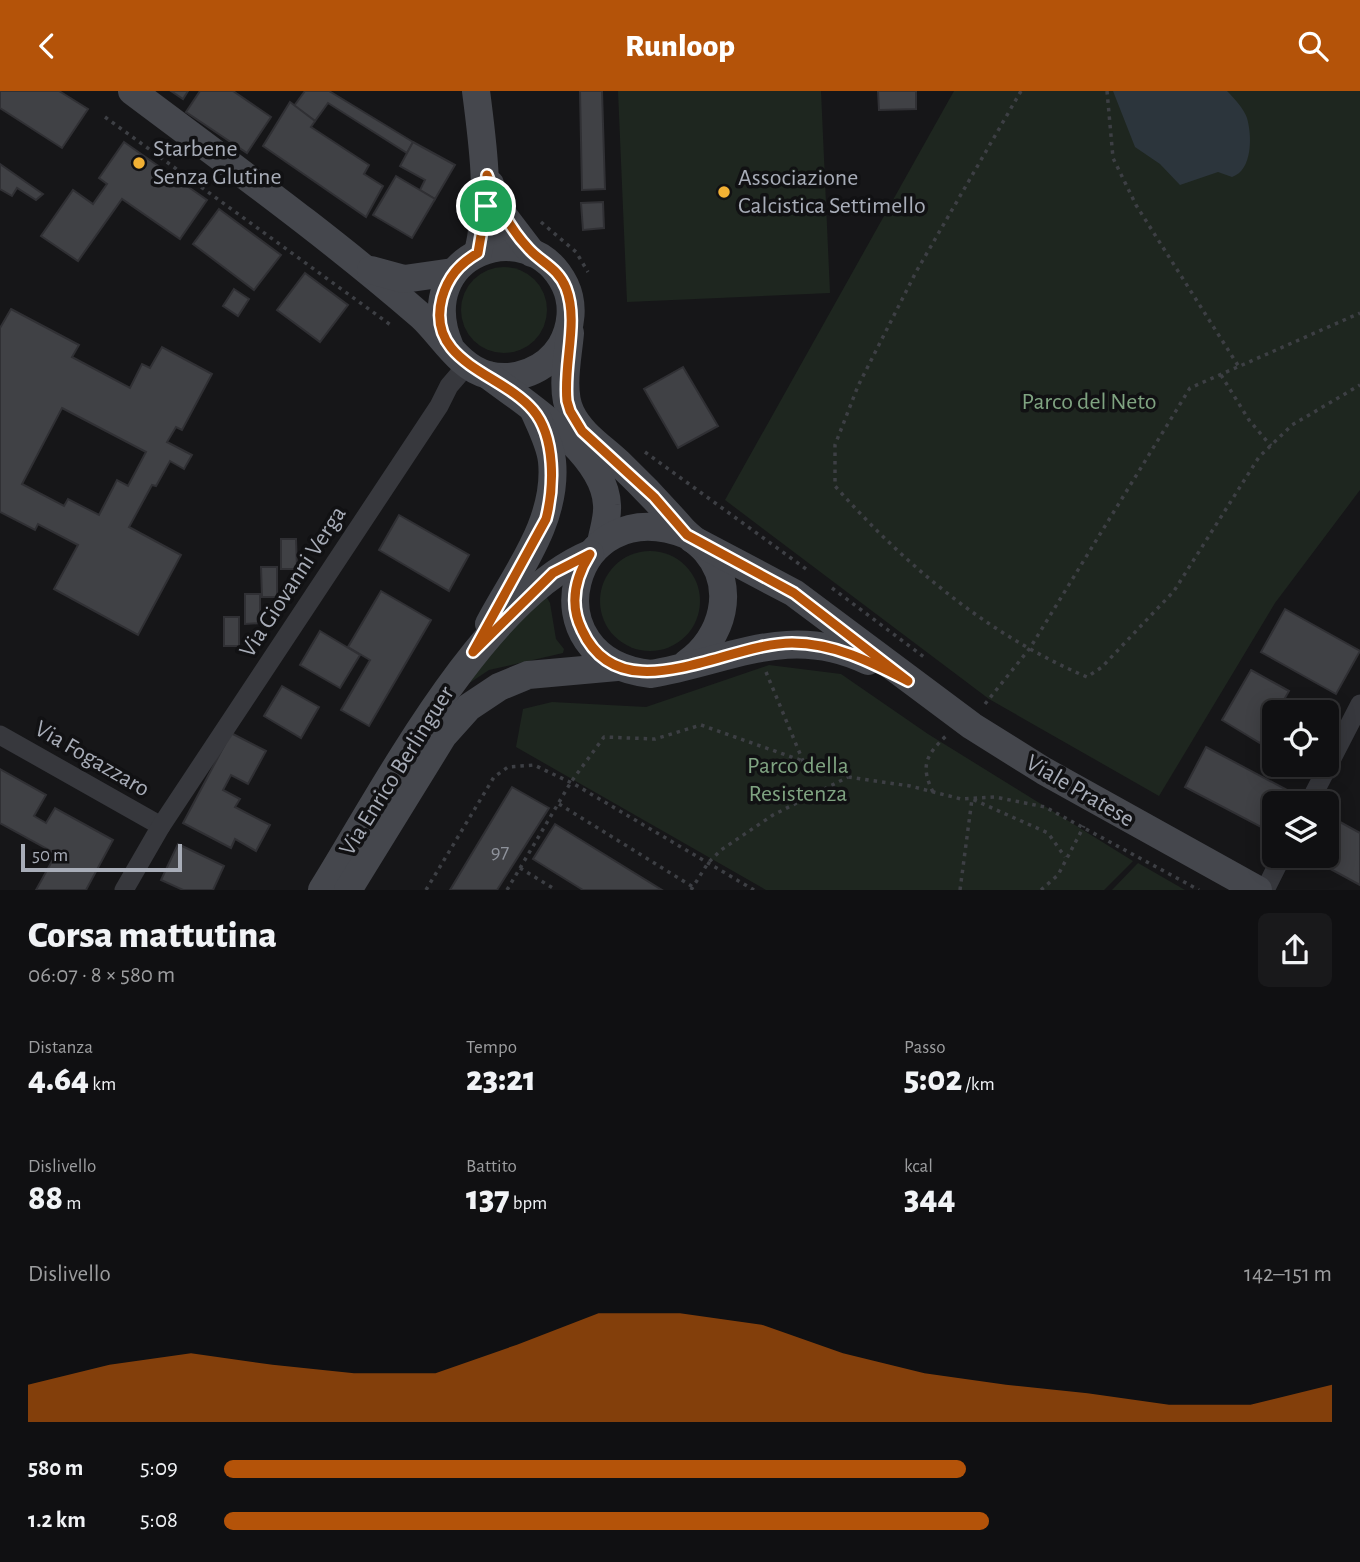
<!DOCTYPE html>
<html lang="it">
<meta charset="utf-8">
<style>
body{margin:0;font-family:"Alegreya Sans",sans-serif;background:#19191b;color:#f1f3f6;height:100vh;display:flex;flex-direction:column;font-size:26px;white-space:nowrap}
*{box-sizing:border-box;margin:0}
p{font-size:23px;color:#9c9d9f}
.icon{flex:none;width:38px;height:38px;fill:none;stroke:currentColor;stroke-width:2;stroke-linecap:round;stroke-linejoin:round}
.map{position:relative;height:799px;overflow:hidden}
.drawer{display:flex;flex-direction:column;background:#101012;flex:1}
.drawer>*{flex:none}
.fabs{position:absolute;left:1262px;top:609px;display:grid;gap:14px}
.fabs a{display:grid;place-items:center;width:77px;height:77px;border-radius:10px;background:#101012;box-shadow:0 4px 18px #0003,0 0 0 2px #303032;font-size:35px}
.scale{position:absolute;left:21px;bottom:18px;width:161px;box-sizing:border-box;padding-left:7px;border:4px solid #a8adb8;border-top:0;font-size:19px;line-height:24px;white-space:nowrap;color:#a8adb8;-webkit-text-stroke:5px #111113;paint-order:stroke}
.pin{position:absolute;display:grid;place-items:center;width:60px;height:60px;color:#fff;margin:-30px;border:4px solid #fff;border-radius:50%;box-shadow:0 2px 7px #0007}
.round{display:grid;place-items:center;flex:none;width:74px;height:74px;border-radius:10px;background:#19191b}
.headline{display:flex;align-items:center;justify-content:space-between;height:119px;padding:0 28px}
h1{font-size:38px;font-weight:800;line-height:52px}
.metrics{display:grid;grid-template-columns:repeat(3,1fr);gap:10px;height:119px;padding:7px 28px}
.metrics div{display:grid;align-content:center}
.metrics b{font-size:35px;font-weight:800}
.metrics small{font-size:19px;font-weight:400}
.metrics p{font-size:19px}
.chart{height:196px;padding:14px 28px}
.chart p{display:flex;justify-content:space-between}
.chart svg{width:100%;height:126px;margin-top:7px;fill:#b45309;opacity:.7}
ul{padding:0 28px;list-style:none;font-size:23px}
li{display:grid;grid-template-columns:112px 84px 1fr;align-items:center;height:52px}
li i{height:18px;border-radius:9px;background:#b45309}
header{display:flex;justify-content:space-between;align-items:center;height:91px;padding:0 28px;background:#b45309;color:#fff;font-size:32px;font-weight:800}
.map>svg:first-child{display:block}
.green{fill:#1e261f}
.water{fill:#2c353c}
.building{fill:#404145;stroke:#303034;stroke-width:2;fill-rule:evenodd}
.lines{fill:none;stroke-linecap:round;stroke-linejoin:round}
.path{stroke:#3d3f44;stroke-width:3.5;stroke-dasharray:3.5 5;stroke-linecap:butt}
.street{stroke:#37383d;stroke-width:19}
.secondary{stroke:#45474d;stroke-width:28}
.route-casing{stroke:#fff;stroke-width:14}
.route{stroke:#b45309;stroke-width:9}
.poi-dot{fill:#f2b134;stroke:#111113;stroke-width:2.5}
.labels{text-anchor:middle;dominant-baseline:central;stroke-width:7;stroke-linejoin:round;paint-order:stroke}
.number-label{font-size:21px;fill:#8e929b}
.poi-label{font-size:24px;fill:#a8adb8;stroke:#111113;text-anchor:start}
.park-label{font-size:24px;fill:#7fa381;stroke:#111113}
.street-label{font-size:24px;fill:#a8adb8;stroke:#111113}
</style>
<header><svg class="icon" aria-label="back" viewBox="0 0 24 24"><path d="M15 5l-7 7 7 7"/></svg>Runloop<svg class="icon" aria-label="search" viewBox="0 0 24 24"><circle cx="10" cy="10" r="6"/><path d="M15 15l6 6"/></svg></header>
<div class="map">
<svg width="1360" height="799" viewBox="0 0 1360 799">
<rect width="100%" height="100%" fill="#161618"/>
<!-- green -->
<g class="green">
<polygon points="618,0 821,0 830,202 627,211"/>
<polygon points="954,0 1360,0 1360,399 1275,512 1159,705 989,608 725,409"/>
<circle cx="504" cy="219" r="43"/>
<circle cx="650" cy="510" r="50"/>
<polygon points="546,505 550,512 556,548 564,558 563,562 489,579 468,593 474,574"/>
<polygon points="769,574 841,583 928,643 1133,770 1104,799 766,799 516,656 523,618 552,611 646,616"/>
<polygon points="1138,772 1185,799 1112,799"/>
</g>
<!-- water -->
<path class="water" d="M1113,0h114c7,7 17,18 20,27 5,17 6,52 -15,59l-14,-5 -38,13 -20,-21 -25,-17z"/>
<!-- building -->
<g class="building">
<polygon points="0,0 59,0 88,18 62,57 0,17"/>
<polygon points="171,0 188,0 183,8"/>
<polygon points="200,0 233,0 271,26 247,62 186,21"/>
<polygon points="305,0 329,0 413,51 407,62 328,12 315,30 294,15"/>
<polygon points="580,0 602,0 605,98 582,99"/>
<polygon points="878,0 916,0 916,18 879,19"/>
<polygon points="290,11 315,30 311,36 369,74 364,83 383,95 366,126 263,55"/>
<polygon points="124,51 207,109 180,148 122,108 78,170 41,145 73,99 93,113 107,93 99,87"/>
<polygon points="413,51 455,74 435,108 420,99 425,89 400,75"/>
<polygon points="0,73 43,103 36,109 17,97 12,105 0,98"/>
<polygon points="396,85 435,108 412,147 373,124"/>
<polygon points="603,111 604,137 583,139 581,112"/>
<polygon points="219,118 281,164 254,199 193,153"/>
<polygon points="305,182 348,214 320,251 277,219"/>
<polygon points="234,198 249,208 238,225 223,215"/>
<path d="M11,218l68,36 -7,12 58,31 12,-24 8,4 12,-21 50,27 -30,56 -6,-3 -9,15 25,13 -8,14 -14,-8 -14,25 -4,-1 -23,42 52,28 -43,80 -84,-46 24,-44 -40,-21 -3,6 -35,-18v-184zM62,317l84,44 -18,34 -11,-6 -18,35 -31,-16 -4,7 -42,-22z"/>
<polygon points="683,276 718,335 678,357 644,298"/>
<polygon points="399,424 469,464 449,500 379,459"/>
<polygon points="281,448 296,448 297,478 281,478"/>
<polygon points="261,476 277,476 277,506 262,506"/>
<polygon points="381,500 431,529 369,635 341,619 370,569 348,556"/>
<polygon points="245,503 260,503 260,532 245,533"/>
<polygon points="1285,518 1360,560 1336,603 1261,561"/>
<rect x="224" y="526" width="15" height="29"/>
<polygon points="320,540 360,564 340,597 300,574"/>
<polygon points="1251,579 1289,600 1277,621 1274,621 1274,627 1260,652 1222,629"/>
<polygon points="282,595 319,616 301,647 264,625"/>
<polygon points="231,642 266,660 248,693 231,684 223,699 240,708 235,716 270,734 256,760 235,748 231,757 183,732"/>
<polygon points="1206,656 1287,699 1280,712 1274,712 1274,722 1270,720 1261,736 1185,696"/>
<polygon points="0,678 46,704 34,725 46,732 55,717 113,749 86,799 36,799 56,763 0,732"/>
<polygon points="512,696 549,717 497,799 450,799"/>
<polygon points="1340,731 1360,742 1360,794 1325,775 1337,753 1329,750"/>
<polygon points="555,733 662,799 583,799 533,768"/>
<polygon points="178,753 224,775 213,799 183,799 161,789"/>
</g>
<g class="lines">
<!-- path -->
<g class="path">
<path d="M1021,0l-105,181 -58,114 -23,59v41c71,80 153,149 252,191l15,-10 72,-76 85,-134 33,-32 68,-40"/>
<polyline points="1107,0 1113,67 1136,114 1239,276"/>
<polyline points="105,26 392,235"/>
<polyline points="541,131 576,161 588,181"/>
<polyline points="1221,284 1249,329 1271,355"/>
<polyline points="645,361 806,478"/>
<polyline points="832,497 924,566"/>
<polyline points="766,581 803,670 848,686 910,695 961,708 995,706 1045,716 1199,799"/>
<polyline points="985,613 1030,557 1190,297 1360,222"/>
<path d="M933,701c-13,-26 -7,-37 13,-56"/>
<polyline points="559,713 693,796"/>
<polyline points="520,777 556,799"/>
<polyline points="426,799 494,686 508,676 534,674 574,693 754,799"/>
<polyline points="507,799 571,691 604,646 655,648 701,634 803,670"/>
<polyline points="691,799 708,772 721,759 773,724 848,686"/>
<polyline points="960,799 972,708 1048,742 1065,766"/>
<polyline points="1041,799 1058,784 1084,735"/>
</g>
<!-- street -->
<g class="street">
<polyline points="0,644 161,735"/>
<polyline points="1309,712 1360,613"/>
<polyline points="124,799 161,735 439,315 449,295 467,274"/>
<polyline points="1265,799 1282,765"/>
</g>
<!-- secondary -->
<g class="secondary">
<path d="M132,0c97,73 197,145 289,225 21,19 38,52 67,59 28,7 58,-5 73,-29 11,-19 13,-42 4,-61 -36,-74 -155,-32 -115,62"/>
<path d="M476,0c7,56 15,107 2,162"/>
<polyline points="490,93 500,120 532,162"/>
<polyline points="371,179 404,188 453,181"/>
<path d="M570,242c-2,24 -10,58 1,80 10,21 31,34 48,50 22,21 43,43 63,66 7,8 17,14 24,22 31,36 17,87 -19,112"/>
<path d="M488,284c38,29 117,78 119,130 1,13 -4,26 -6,38"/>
<path d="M687,444c-119,-47 -161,126 -36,139 78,-13 138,-51 217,-13"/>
<polyline points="692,448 794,502 972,635 1044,680 1258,799"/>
<path d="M489,533c27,-51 69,-103 63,-163 -2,-17 -11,-34 -18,-50"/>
<path d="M322,799c61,-98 161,-292 268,-336"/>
<polyline points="348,799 443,645 469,616 499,596 528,584 617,576"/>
</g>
</g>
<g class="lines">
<defs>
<path id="route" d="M487,84c11,29 21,52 42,74 13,14 29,19 37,39 13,34 -3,76 1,113l3,10 12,20 72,66 33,38 107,58 114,88c-37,-19 -74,-38 -116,-38 -66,0 -171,72 -210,-13 -13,-26 -7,-52 8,-76l-37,19 -80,79 73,-133c8,-31 10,-82 -13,-109 -31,-37 -108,-47 -91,-112 6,-21 17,-34 36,-45l8,-47z"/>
</defs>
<!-- route casing -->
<use href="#route" class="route-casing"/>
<!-- route -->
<use href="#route" class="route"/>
</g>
<!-- markers -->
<g class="poi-dot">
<circle cx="139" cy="72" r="7"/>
<circle cx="724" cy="101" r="7"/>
</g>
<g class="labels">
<!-- number labels -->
<g class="number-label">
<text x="500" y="760">97</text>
</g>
<!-- poi labels -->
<g class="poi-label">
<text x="153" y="58">Starbene<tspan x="153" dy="28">Senza Glutine</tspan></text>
<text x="738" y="87">Associazione<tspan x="738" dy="28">Calcistica Settimello</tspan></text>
</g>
<!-- park labels -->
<g class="park-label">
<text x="1089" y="311">Parco del Neto</text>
<text x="798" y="675">Parco della<tspan x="798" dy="28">Resistenza</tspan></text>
</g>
<!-- street labels -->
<g class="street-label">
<text transform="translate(293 491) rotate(-57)">Via Giovanni Verga</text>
<text transform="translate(92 668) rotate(30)">Via Fogazzaro</text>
<text transform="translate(397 680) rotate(-58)">Via Enrico Berlinguer</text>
<text transform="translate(1080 700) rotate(30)">Viale Pratese</text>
</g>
</g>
</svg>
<div class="fabs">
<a><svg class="icon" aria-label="locate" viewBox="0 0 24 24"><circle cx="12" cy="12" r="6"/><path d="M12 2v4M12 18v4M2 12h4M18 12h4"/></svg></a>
<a><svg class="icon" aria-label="layers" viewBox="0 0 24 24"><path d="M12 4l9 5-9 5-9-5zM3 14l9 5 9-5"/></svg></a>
</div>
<div class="scale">50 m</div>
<div class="pin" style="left:486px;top:115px;background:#1e9e55"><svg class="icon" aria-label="arrive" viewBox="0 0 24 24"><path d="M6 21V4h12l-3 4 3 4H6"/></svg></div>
</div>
<section class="drawer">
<div class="headline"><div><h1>Corsa mattutina</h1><p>06:07 · 8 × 580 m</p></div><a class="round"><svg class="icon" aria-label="share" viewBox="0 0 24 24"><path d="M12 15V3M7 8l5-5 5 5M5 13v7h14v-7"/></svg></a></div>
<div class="metrics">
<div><p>Distanza</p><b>4.64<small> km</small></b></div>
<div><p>Tempo</p><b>23:21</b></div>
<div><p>Passo</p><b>5:02<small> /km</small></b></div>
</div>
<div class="metrics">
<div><p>Dislivello</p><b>88<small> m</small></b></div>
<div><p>Battito</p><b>137<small> bpm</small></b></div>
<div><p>kcal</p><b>344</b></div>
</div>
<div class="chart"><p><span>Dislivello</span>142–151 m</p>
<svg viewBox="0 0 160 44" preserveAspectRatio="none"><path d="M0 44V31L10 24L20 20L30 24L40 27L50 27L60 17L70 6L80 6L90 10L100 20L110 27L120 31L130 34L140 38L150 38L160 31V44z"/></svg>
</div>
<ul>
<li><b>580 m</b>5:09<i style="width:67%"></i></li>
<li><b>1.2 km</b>5:08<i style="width:69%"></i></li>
</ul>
</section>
